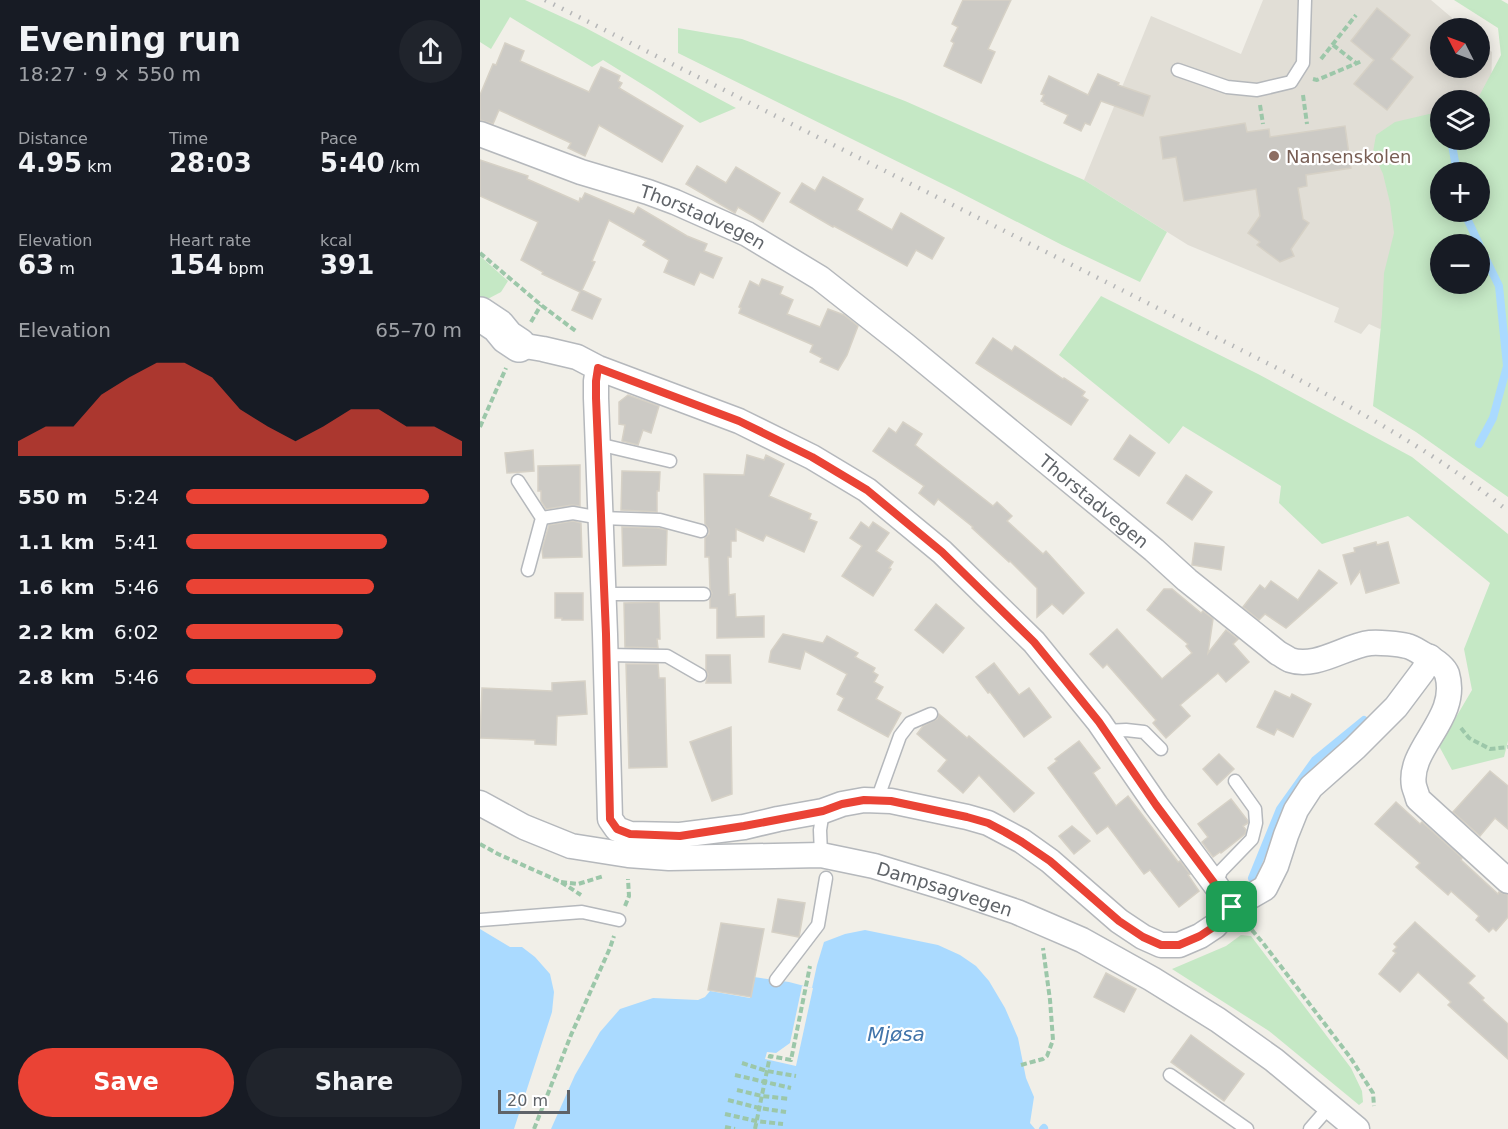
<!DOCTYPE html>
<meta charset="utf-8">
<style>
body{margin:0;font-family:"DejaVu Sans",sans-serif;background:#20242c;color:#f1f3f6;height:100vh;display:flex;flex-direction:column;font-size:22px;white-space:nowrap}
*{box-sizing:border-box;margin:0}
p{font-size:20px;color:#9ea1a6}
.icon{flex:none;width:33px;height:33px;fill:none;stroke:currentColor;stroke-width:2;stroke-linecap:round;stroke-linejoin:round}
.map{position:relative;flex:1;overflow:hidden}
.sheet{display:flex;flex-direction:column;background:#171b24;width:480px}
.sheet>*{flex:none}
.needle{width:39px;rotate:312deg}
.controls{position:absolute;left:950px;top:18px;display:grid;gap:12px}
.controls a{display:grid;place-items:center;width:60px;height:60px;border-radius:50%;background:#171b24;box-shadow:0 3px 15px #0003;font-size:30px}
.scale{position:absolute;left:18px;bottom:15px;width:72px;box-sizing:border-box;padding-left:6px;border:3px solid #5f6368;border-top:0;font-size:16px;line-height:21px;white-space:nowrap;color:#5f6368;-webkit-text-stroke:4px #fff;paint-order:stroke}
.pin{position:absolute;display:grid;place-items:center;width:51px;height:51px;color:#fff;margin:-26px;border-radius:12px;box-shadow:0 3px 9px #0006}
.round{display:grid;place-items:center;flex:none;width:63px;height:63px;border-radius:32px;background:#20242c}
.overview{display:flex;align-items:center;justify-content:space-between;height:102px;padding:0 18px}
h1{font-size:33px;font-weight:700;line-height:45px}
.figures{display:grid;grid-template-columns:repeat(3,1fr);gap:9px;height:102px;padding:6px 18px}
.figures div{display:grid;align-content:center}
.figures b{font-size:26px;font-weight:700}
.figures small{font-size:16px;font-weight:400}
.figures p{font-size:16px}
.chart{height:168px;padding:12px 18px}
.chart p{display:flex;justify-content:space-between}
.chart svg{width:100%;height:108px;margin-top:6px;fill:#ea4335;opacity:.7}
.button{display:flex;gap:12px;margin-top:auto;padding:12px 18px}
.button a{flex:1;height:69px;border-radius:36px;background:#ea4335;color:#fff;font-size:24px;font-weight:700;line-height:69px;text-align:center}
.button a+a{background:#20242c;color:#f1f3f6}
ul{padding:0 18px;list-style:none;font-size:20px}
li{display:grid;grid-template-columns:96px 72px 1fr;align-items:center;height:45px}
li i{height:15px;border-radius:8px;background:#ea4335}
main{display:flex;flex:1;min-height:0}
.map>svg:first-child{display:block}
.education{fill:#e1ded6}
.green{fill:#c5e8c5;fill-rule:evenodd}
.water{fill:#aadaff}
.pier{fill:#f1efe8}
.lines{fill:none;stroke-linecap:round;stroke-linejoin:round}
.stream{stroke:#aadaff;stroke-width:8}
.building{fill:#cccac5;stroke:#d6d1c6;stroke-width:1.5}
.lane-casing{stroke:#b5b8bc;stroke-width:15}
.street-casing{stroke:#b5b8bc;stroke-width:27}
.secondary-casing{stroke:#b6babf;stroke-width:36}
.path{stroke:#9cc7a9;stroke-width:4;stroke-dasharray:6 3;stroke-linecap:butt}
.lane{stroke:#fff;stroke-width:12}
.street{stroke:#fff;stroke-width:24}
.secondary{stroke:#fff;stroke-width:33}
.rail{stroke:#b6b7b8;stroke-width:4.5;stroke-dasharray:1.5 8;stroke-linecap:butt}
.route-casing{stroke:#fff;stroke-width:12}
.route{stroke:#ea4335;stroke-width:8}
.education-dot{fill:#8d6e63;stroke:#fff;stroke-width:2}
.labels{text-anchor:middle;dominant-baseline:central;stroke-width:4.5;stroke-linejoin:round;paint-order:stroke}
.education-label{font-size:18px;fill:#785e54;stroke:#fff;text-anchor:start}
.street-label{font-size:18px;fill:#5f6368;stroke:#fff}
.water-label{font-size:20px;font-style:italic;fill:#4174aa;stroke:#fff}
</style>
<main>
<section class="sheet">
<div class="overview"><div><h1>Evening run</h1><p>18:27 · 9 × 550 m</p></div><a class="round"><svg class="icon" aria-label="share" viewBox="0 0 24 24"><path d="M12 15V3M7 8l5-5 5 5M5 13v7h14v-7"/></svg></a></div>
<div class="figures">
<div><p>Distance</p><b>4.95<small> km</small></b></div>
<div><p>Time</p><b>28:03</b></div>
<div><p>Pace</p><b>5:40<small> /km</small></b></div>
</div>
<div class="figures">
<div><p>Elevation</p><b>63<small> m</small></b></div>
<div><p>Heart rate</p><b>154<small> bpm</small></b></div>
<div><p>kcal</p><b>391</b></div>
</div>
<div class="chart"><p><span>Elevation</span>65–70 m</p>
<svg viewBox="0 0 160 44" preserveAspectRatio="none"><path d="M0 44V38L10 32L20 32L30 19L40 12L50 6L60 6L70 12L80 25L90 32L100 38L110 32L120 25L130 25L140 32L150 32L160 38V44z"/></svg>
</div>
<ul>
<li><b>550 m</b>5:24<i style="width:88%"></i></li>
<li><b>1.1 km</b>5:41<i style="width:73%"></i></li>
<li><b>1.6 km</b>5:46<i style="width:68%"></i></li>
<li><b>2.2 km</b>6:02<i style="width:57%"></i></li>
<li><b>2.8 km</b>5:46<i style="width:69%"></i></li>
</ul>
<div class="button"><a>Save</a><a>Share</a></div>
</section>
<div class="map">
<svg width="1028" height="1129" viewBox="0 0 1028 1129">
<rect width="100%" height="100%" fill="#f1efe8"/>
<!-- education -->
<polygon class="education" points="783,0 951,0 984,28 960,28 960,68 999,68 999,41 1012,52 1011,97 999,100 960,100 960,172 936,299 900,329 889,324 881,334 854,322 859,308 708,245 604,180 671,16 761,54"/>
<!-- green -->
<g class="green">
<polygon points="0,0 45,0 104,27 256,108 220,123 173,91 123,60 112,67 30,17 11,49 0,42"/>
<path d="M974,0h47l7,4v493l-92,-65 -43,-26 9,-91 2,-42 10,-40 -4,-30 -7,-29 -10,-22 3,-17 19,-13 34,-8 11,2v24h39v-40h-2l24,-45 -3,-27zM999,172v40h-39v-40zM999,244v40h-39v-40z"/>
<polygon points="198,28 262,39 425,101 604,180 687,232 660,282 582,245 475,190 198,53"/>
<polygon points="0,256 28,281 21,292 2,302 0,301"/>
<polygon points="621,296 778,374 932,457 1028,534 1028,741 1024,757 972,770 959,746 992,690 984,649 1010,583 928,516 842,544 799,503 801,486 703,426 689,444 579,355"/>
<polygon points="761,935 771,936 871,1068 882,1091 883,1102 879,1105 789,1031 692,969 746,946"/>
</g>
<!-- water -->
<g class="water">
<polygon points="0,929 30,947 42,947 55,957 70,974 74,992 72,1012 34,1129 0,1129"/>
<polygon points="385,930 458,945 480,955 496,966 509,981 525,1008 538,1038 546,1078 554,1097 550,1123 555,1129 71,1129 95,1075 120,1032 140,1009 173,998 218,1000 225,997 230,991 270,998 274,977 309,982 332,988 337,965 344,942 365,934"/>
</g>
<!-- pier -->
<polygon class="pier" points="322,986 333,988 316,1066 285,1059 287,1052 296,1053 310,1043"/>
<g class="lines">
<!-- stream -->
<g class="stream">
<polyline points="971,140 977,172"/>
<polyline points="984,212 999,244"/>
<polyline points="999,444 1013,418 1027,366 1019,286 999,245"/>
<polyline points="772,878 800,809 835,760 884,720"/>
<polyline points="563,1129 564,1128"/>
</g>
</g>
<!-- building -->
<g class="building">
<polygon points="483,0 531,0 508,49 515,52 501,83 464,66 474,43 471,41 478,27 472,24"/>
<polygon points="897,8 930,35 911,59 933,77 907,110 874,84 894,60 871,41"/>
<polygon points="25,43 44,51 40,61 109,92 121,67 140,76 138,81 142,83 139,88 203,126 182,162 119,125 105,156 88,148 91,143 19,110 13,124 0,120 0,95 13,64 16,65"/>
<polygon points="618,74 639,83 638,85 670,96 663,116 621,101 610,125 605,123 601,131 584,123 588,115 564,104 565,103 561,101 564,95 561,94 569,76 608,95"/>
<polygon points="765,123 767,132 789,129 790,137 865,126 871,168 826,175 827,186 818,188 823,219 829,223 811,249 814,256 800,262 777,245 780,242 768,233 780,216 776,189 704,201 696,157 683,159 680,137"/>
<polygon points="0,160 48,176 47,179 99,202 100,198 102,199 105,193 154,214 158,207 207,236 227,244 224,251 242,258 233,278 220,272 214,285 184,272 189,260 163,245 166,241 129,220 112,261 115,262 102,290 121,299 112,319 92,310 100,292 62,274 63,272 41,260 58,222 0,196"/>
<polygon points="217,166 246,183 256,167 300,193 283,222 258,207 255,213 206,184"/>
<polygon points="343,177 383,199 377,210 412,230 421,213 464,238 452,259 436,250 427,266 354,226 353,227 310,202 322,183 335,191"/>
<polygon points="282,279 303,287 300,294 313,300 307,314 340,327 348,309 364,315 378,326 367,355 358,370 340,362 342,358 330,352 333,345 259,313 261,308 259,307 270,281 279,286"/>
<polygon points="513,338 532,351 535,346 583,379 584,378 605,392 602,396 608,400 591,425 496,363"/>
<polygon points="148,395 179,406 171,433 163,430 158,445 142,441 145,425 139,424 139,402"/>
<polygon points="423,422 442,434 435,445 513,506 517,502 532,516 527,521 563,554 566,551 604,593 583,614 572,604 557,617 557,588 530,561 529,562 492,528 493,527 458,499 454,505 439,493 444,486 393,451 409,428 416,433"/>
<polygon points="650,435 675,453 659,476 634,459"/>
<polygon points="53,450 54,471 27,473 25,453"/>
<polygon points="267,455 284,460 286,455 304,464 289,496 331,514 329,519 337,522 324,552 286,535 283,541 256,529 256,541 251,541 251,557 248,557 249,595 255,594 256,617 284,616 284,637 237,638 237,608 230,608 230,599 232,593 230,589 229,557 225,557 225,538 229,534 229,529 225,524 224,474 264,475"/>
<polygon points="100,465 100,506 92,505 66,509 61,501 61,491 58,491 58,466"/>
<polygon points="142,471 180,472 179,491 177,491 177,512 141,510"/>
<polygon points="706,475 732,492 712,520 687,503"/>
<polygon points="93,521 101,523 102,557 63,558 62,549 69,525"/>
<polygon points="381,522 389,528 393,522 409,533 396,551 413,562 409,568 411,569 393,596 362,576 382,546 370,538"/>
<polygon points="142,527 177,528 187,530 186,565 143,566"/>
<polygon points="896,542 897,545 908,542 919,583 886,593 880,571 871,584 863,555 875,552 874,548"/>
<polygon points="715,543 744,547 741,570 712,565"/>
<polygon points="839,570 857,583 806,628 785,614 779,620 763,607 780,585 785,589 791,581 818,600"/>
<polygon points="684,589 692,589 721,613 723,611 733,619 728,653 746,630 758,639 753,644 769,662 746,682 738,673 700,705 710,716 686,738 673,723 676,720 627,664 623,668 610,654 637,629 682,679 712,653 706,646 708,644 667,610"/>
<polygon points="75,593 103,593 103,620 82,620 82,618 75,618"/>
<polygon points="179,602 180,639 177,639 178,648 145,647 144,603"/>
<polygon points="456,604 484,628 463,653 435,630"/>
<polygon points="303,634 343,643 347,636 378,653 375,657 395,668 393,672 398,675 394,682 403,687 396,699 421,713 408,737 358,710 364,698 357,694 367,674 325,651 320,669 289,662 291,651"/>
<polygon points="226,655 250,655 251,683 226,683 228,674 226,670"/>
<polygon points="514,663 539,695 549,688 571,717 544,737 510,692 508,693 496,677"/>
<polygon points="146,664 178,664 179,678 185,678 187,767 149,768"/>
<polygon points="105,681 107,714 77,716 76,745 55,744 55,740 0,738 2,688 72,691 72,683"/>
<polygon points="795,691 810,698 812,694 831,704 813,737 797,729 794,735 777,727"/>
<polygon points="459,714 487,738 489,736 554,793 534,812 499,775 483,793 458,771 467,760 437,734 443,726 457,719"/>
<polygon points="251,727 252,794 232,801 210,742"/>
<polygon points="599,741 620,768 613,773 636,806 648,796 698,862 700,861 710,874 708,875 719,891 699,907 670,870 664,874 628,826 617,834 568,768 577,761 575,759"/>
<polygon points="739,754 754,769 737,785 723,769"/>
<polygon points="1010,771 1028,786 1028,829 1015,818 1000,836 973,812"/>
<polygon points="751,799 768,821 768,823 763,826 766,830 765,834 741,853 740,852 733,857 722,842 728,837 718,824"/>
<polygon points="916,802 940,824 942,822 982,858 981,860 1018,894 1019,892 1028,895 1028,917 1016,931 1013,928 1009,932 996,920 999,916 971,891 968,895 936,867 940,863 895,824"/>
<polygon points="592,826 610,841 594,854 579,836"/>
<polygon points="298,899 325,903 319,937 292,932"/>
<polygon points="935,922 995,976 988,983 1004,998 1002,1000 1028,1024 1028,1059 968,1005 971,1002 938,972 920,992 899,974 916,953 913,951 917,947 914,944"/>
<polygon points="241,923 284,929 271,997 228,990"/>
<polygon points="626,973 656,989 644,1012 614,997"/>
<polygon points="711,1035 764,1074 744,1101 691,1062"/>
</g>
<g class="lines">
<defs>
<g id="lane">
<polyline points="698,70 747,87 777,90 811,82 823,63 825,0"/>
<polyline points="118,444 190,461"/>
<polyline points="38,481 62,518 48,570"/>
<polyline points="62,518 93,513 121,518 180,520 221,531"/>
<polyline points="124,594 224,594"/>
<polyline points="126,655 187,656 220,675"/>
<polyline points="625,731 646,730 664,732 681,749"/>
<polyline points="397,800 420,736 430,723 451,714"/>
<polyline points="341,855 340,830 343,811"/>
<polyline points="736,885 741,871 772,839 776,823 775,809 755,781"/>
<polyline points="0,920 102,912 139,920"/>
<polyline points="296,980 338,925 346,878"/>
<polyline points="690,1075 767,1129"/>
<polyline points="830,1129 850,1106"/>
</g>
<g id="street">
<path id="s1" d="M0,134l101,38 67,20 27,10 72,32 73,44 85,67 249,205 33,30 91,73c4,2 8,5 12,7 26,9 55,-14 80,-17 8,-1 29,1 37,3 5,1 11,5 16,8 8,4 21,12 24,20 13,45 -40,74 -33,112 1,4 3,8 4,13l90,82"/>
<polyline points="39,345 63,349 97,357 118,368 259,421 332,457 387,490 462,552 554,642 619,722 676,805 752,907 735,926 720,936 699,945 681,945 663,937 639,921 570,861 542,841 508,823 487,817 411,801 384,800 362,804 343,811 298,819 264,827 200,835 150,834 137,829 130,819 125,634 116,398 116,381 118,368"/>
<path id="s2" d="M0,803l44,24 47,19 57,9 41,3 152,-3 53,11 72,22 71,24 65,28 70,39 66,41 56,40 83,69"/>
<polyline points="752,907 785,888 796,866 806,835 816,810 831,787 875,748 916,707 943,671 950,657"/>
</g>
<polyline id="secondary" points="0,314 18,326 27,337 39,345"/>
</defs>
<!-- lane casing -->
<use href="#lane" class="lane-casing"/>
<!-- street casing -->
<use href="#street" class="street-casing"/>
<!-- secondary casing -->
<use href="#secondary" class="secondary-casing"/>
<!-- path -->
<g class="path">
<polyline points="853,45 876,63"/>
<polyline points="841,59 876,15"/>
<polyline points="833,79 837,80 882,61"/>
<polyline points="823,95 827,124"/>
<polyline points="780,105 783,124"/>
<polyline points="0,253 61,305 97,332"/>
<polyline points="51,322 61,305"/>
<polyline points="0,427 26,368"/>
<polyline points="981,728 989,738 1010,749 1028,747"/>
<polyline points="0,844 18,854 81,882 101,895"/>
<polyline points="81,882 98,884 124,876"/>
<polyline points="145,906 149,896 148,879"/>
<polyline points="766,923 783,943 870,1057 893,1093 894,1106"/>
<polyline points="262,1063 287,1071 316,1076"/>
<polyline points="541,1065 563,1059 567,1056 573,1040 570,1000 563,948"/>
<polyline points="255,1075 311,1088"/>
<polyline points="257,1090 282,1096 310,1099"/>
<polyline points="248,1100 279,1108 306,1112"/>
<polyline points="245,1114 276,1121 303,1124"/>
<polyline points="245,1127 255,1129"/>
<polyline points="54,1129 91,1035 130,948 134,936"/>
<polyline points="275,1129 290,1056 311,1060 330,966"/>
</g>
<!-- lane -->
<use href="#lane" class="lane"/>
<!-- street -->
<use href="#street" class="street"/>
<!-- secondary -->
<use href="#secondary" class="secondary"/>
<!-- rail -->
<path class="rail" d="M65,0l734,369c80,42 159,85 229,142"/>
</g>
<g class="lines">
<defs>
<polygon id="route" points="118,368 259,421 332,457 387,490 462,552 554,642 585,680 619,722 676,805 752,907 735,926 720,936 699,945 681,945 663,937 639,921 570,861 542,842 525,832 508,823 487,817 411,801 384,800 362,804 343,811 264,826 200,836 150,834 137,829 130,819 126,634 116,398 116,381"/>
</defs>
<!-- route casing -->
<use href="#route" class="route-casing"/>
<!-- route -->
<use href="#route" class="route"/>
</g>
<!-- markers -->
<circle class="education-dot" cx="794" cy="156" r="6"/>
<g class="labels">
<!-- education labels -->
<g class="education-label">
<text x="806" y="156">Nansenskolen</text>
</g>
<!-- street labels -->
<g class="street-label">
<text stroke="none"><textPath href="#s1" startOffset="238">Thorstadvegen</textPath></text>
<text stroke="none"><textPath href="#s1" startOffset="724">Thorstadvegen</textPath></text>
<text stroke="none"><textPath href="#s2" startOffset="480">Dampsagvegen</textPath></text>
</g>
<!-- water labels -->
<g class="water-label">
<text x="416" y="1034">Mjøsa</text>
</g>
</g>
</svg>
<div class="controls">
<a><svg class="needle" viewBox="-14 -14 28 28"><path d="M0-13l5 13h-10z" fill="#e53935"/><path d="M0 13l5-13h-10z" fill="#9ea1a6"/></svg></a>
<a><svg class="icon" aria-label="layers" viewBox="0 0 24 24"><path d="M12 4l9 5-9 5-9-5zM3 14l9 5 9-5"/></svg></a>
<a>+</a>
<a>−</a>
</div>
<div class="scale">20 m</div>
<div class="pin" style="left:752px;top:907px;background:#1e9e55"><svg class="icon" aria-label="arrive" viewBox="0 0 24 24"><path d="M6 21V4h12l-3 4 3 4H6"/></svg></div>
</div>
</main>
